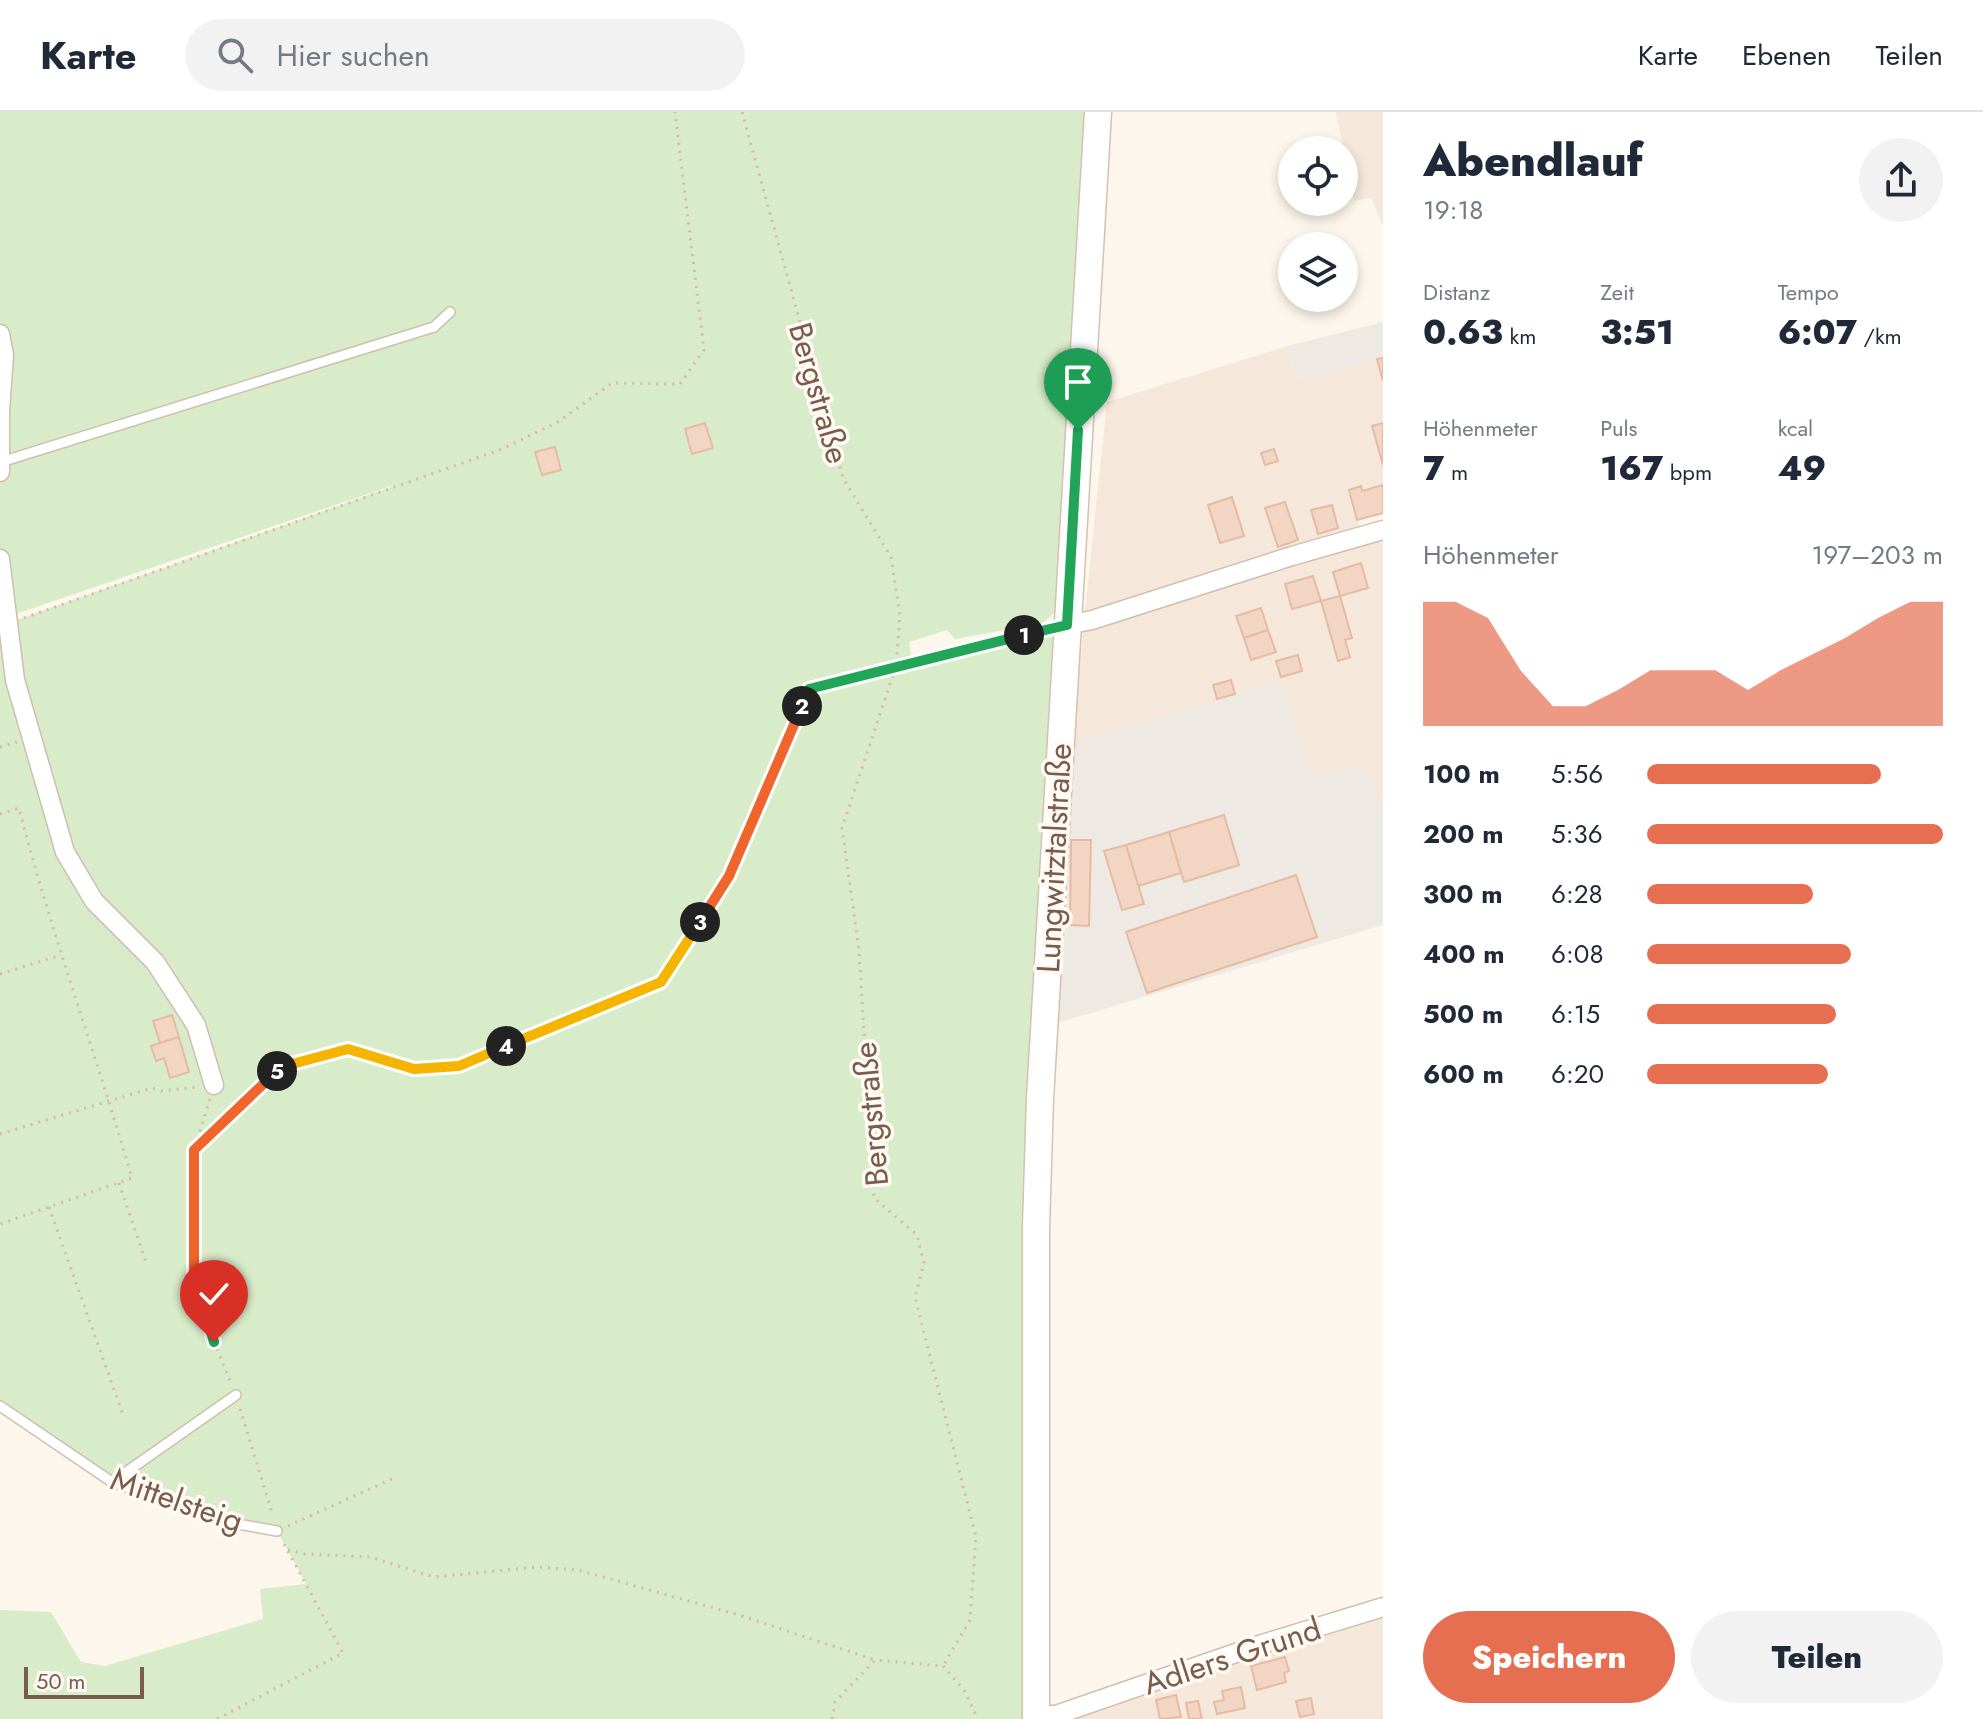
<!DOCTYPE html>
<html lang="de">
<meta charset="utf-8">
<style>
body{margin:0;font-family:Jost,sans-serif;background:#f2f2f3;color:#1f2937;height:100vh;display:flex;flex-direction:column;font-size:30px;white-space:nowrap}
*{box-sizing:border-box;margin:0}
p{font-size:26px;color:#747a83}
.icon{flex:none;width:44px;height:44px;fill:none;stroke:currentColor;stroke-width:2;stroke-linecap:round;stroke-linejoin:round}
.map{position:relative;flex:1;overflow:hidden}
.details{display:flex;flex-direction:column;background:#fff;width:600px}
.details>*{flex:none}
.controls{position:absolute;left:1278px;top:24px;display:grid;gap:16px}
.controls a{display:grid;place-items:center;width:80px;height:80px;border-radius:50%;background:#fff;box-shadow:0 4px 12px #0003;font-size:40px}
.scale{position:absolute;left:24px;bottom:20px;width:120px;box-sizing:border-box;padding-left:8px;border:4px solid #7a5c4d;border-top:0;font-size:22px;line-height:28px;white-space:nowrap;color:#7a5c4d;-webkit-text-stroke:6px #fffaf3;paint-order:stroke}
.pin{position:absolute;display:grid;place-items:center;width:68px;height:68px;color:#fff;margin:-82px -34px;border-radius:50% 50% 50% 0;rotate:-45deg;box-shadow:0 0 8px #0007}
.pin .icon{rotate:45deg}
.km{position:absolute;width:40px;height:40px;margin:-20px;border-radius:50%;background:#222;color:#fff;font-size:22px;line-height:40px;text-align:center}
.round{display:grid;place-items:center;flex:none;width:84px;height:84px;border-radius:42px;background:#f2f2f3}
.headline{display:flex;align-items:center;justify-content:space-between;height:136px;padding:0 40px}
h1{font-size:44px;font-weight:800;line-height:60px}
.figures{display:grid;grid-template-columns:repeat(3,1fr);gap:12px;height:136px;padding:8px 40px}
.figures div{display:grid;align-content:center}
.figures b{font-size:34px;font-weight:800}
.figures small{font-size:22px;font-weight:400}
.figures p{font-size:22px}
.chart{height:224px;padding:16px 40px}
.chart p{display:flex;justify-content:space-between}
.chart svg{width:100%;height:144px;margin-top:8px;fill:#e76f51;opacity:.7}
.action{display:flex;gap:16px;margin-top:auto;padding:16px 40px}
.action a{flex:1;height:92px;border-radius:48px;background:#e76f51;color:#fff;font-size:32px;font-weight:800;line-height:92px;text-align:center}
.action a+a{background:#f2f2f3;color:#1f2937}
ul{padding:0 40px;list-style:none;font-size:26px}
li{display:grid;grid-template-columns:128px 96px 1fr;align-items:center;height:60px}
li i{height:20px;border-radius:10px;background:#e76f51}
header{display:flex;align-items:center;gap:48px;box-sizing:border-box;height:112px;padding:0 40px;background:#fff;border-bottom:2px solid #e0e1e3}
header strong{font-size:38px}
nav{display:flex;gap:44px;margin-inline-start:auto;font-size:28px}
.search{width:560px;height:72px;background:#f2f2f3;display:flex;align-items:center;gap:20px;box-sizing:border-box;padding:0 28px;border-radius:44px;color:#747a83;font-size:30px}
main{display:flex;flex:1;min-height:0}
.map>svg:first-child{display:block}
.residential{fill:#f5e8da}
.industrial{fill:#efe9e4}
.green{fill:#d8ecc9;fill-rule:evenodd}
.building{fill:#f3d5c3;stroke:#e6bba3;stroke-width:2}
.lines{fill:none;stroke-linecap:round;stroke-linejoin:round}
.lane-casing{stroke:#d1beb0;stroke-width:12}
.street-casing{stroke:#d1beb0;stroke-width:21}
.secondary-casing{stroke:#d6c0b0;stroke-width:29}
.path{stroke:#d9b8a5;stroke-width:3;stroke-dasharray:2 6;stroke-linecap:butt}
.lane{stroke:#fff;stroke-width:9}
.street{stroke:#fff;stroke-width:18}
.secondary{stroke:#fff;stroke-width:26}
.split-1-casing{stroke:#fff;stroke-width:16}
.split-2-casing{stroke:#fff;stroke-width:16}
.split-3-casing{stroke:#fff;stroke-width:16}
.split-4-casing{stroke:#fff;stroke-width:16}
.split-5-casing{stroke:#fff;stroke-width:16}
.split-6-casing{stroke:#fff;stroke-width:16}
.split-7-casing{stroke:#fff;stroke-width:16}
.split-1{stroke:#22a559;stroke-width:10}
.split-2{stroke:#22a559;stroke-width:10}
.split-3{stroke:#f0652b;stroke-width:10}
.split-4{stroke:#f5b400;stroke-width:10}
.split-5{stroke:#f5b400;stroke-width:10}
.split-6{stroke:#f0652b;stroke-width:10}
.split-7{stroke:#22a559;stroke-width:10}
.labels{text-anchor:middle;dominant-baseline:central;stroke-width:7;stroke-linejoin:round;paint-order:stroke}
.street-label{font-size:32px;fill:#7a5c4d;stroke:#fffaf3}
</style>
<header>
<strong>Karte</strong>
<div class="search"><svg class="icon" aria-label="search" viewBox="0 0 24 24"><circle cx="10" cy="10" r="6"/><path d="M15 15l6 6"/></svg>Hier suchen</div>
<nav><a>Karte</a><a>Ebenen</a><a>Teilen</a></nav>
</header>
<main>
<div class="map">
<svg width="1383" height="1607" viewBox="0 0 1383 1607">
<rect width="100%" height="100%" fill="#fdf6ec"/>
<!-- residential -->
<g class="residential">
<polygon points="1336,0 1383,0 1383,114 1371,86 1354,89"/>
<polygon points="1287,234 1297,267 1377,247 1383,269 1383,311 1372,314 1383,353 1383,373 1357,408 1371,432 1383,430 1383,702 1365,655 1312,663 1071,632 1107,290"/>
<polygon points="1383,1503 1383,1607 1055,1607 1259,1539"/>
</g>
<!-- industrial -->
<g class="industrial">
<polygon points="1383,210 1383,269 1377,248 1297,267 1287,234"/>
<polygon points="1281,569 1312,663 1365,655 1383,702 1383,813 1051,913 1071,632"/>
</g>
<!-- green -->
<path class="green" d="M0,0h1084l-28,499 -13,12 -88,16 -8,-9 -38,12 4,26 137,-35 5,6 -31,1080h-1024v-109l51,2 30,50 24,4 158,-47 -3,-30 46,-5 -29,-53 -56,-10 -109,-39 -112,-76zM391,374v1l-383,136 -1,-6z"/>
<!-- building -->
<g class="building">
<polygon points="1383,246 1383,269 1377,247"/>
<polygon points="705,311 713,336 692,342 685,317"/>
<polygon points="1383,311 1383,353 1372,314"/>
<polygon points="555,335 561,358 542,363 535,340"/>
<polygon points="1274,337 1278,349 1265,353 1261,341"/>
<polygon points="1383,373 1383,401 1357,408 1349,378 1361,374 1362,379"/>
<polygon points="1232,385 1244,424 1220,431 1208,393"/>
<polygon points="1285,390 1298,428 1278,435 1265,396"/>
<polygon points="1332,393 1338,416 1318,422 1311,398"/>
<polygon points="1361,451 1368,476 1340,484 1333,460"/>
<polygon points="1313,464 1321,489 1292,497 1285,472"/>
<polygon points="1340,484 1352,526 1345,528 1350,545 1338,549 1321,489"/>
<polygon points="1261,496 1268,518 1244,526 1236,504"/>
<polygon points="1268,518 1276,540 1251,548 1244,526"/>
<polygon points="1298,543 1302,559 1281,565 1276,549"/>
<polygon points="1231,568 1235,582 1217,587 1213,573"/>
<polygon points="1224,703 1239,753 1184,770 1169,720"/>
<polygon points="1169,720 1181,761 1138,774 1126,733"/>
<polygon points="1071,728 1091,728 1089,814 1070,813"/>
<polygon points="1126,733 1144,792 1122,798 1104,739"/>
<polygon points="1296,763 1317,825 1147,881 1126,820"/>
<polygon points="172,903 179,925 160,931 153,909"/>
<polygon points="179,925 189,960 170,966 164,946 156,949 151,934"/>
<polygon points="1285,1545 1289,1559 1284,1561 1286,1570 1257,1578 1251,1554"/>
<polygon points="1241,1575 1245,1596 1217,1602 1214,1590 1224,1588 1222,1579"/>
<polygon points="1176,1583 1181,1605 1160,1607 1156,1588"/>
<polygon points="1311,1586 1314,1602 1300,1605 1296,1589"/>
<polygon points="1198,1589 1202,1607 1189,1607 1186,1591"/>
</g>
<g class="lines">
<defs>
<g id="lane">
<polyline points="1,350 434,215 450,200"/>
<polyline points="0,1294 112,1370 221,1409 277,1419"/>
<polyline points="112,1370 236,1283"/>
</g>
<g id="street">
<polyline points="0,222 4,243 0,298 0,360"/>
<polyline points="0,447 15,568 65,740 94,789 155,850 196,913 214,973"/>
<polyline points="1067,513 1092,508 1292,444 1383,418"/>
<polyline points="1036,1603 1056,1603 1259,1533 1383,1495"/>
</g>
<polyline id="secondary" points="1036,1607 1036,1115 1040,987 1098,0"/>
</defs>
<!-- lane casing -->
<use href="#lane" class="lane-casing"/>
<!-- street casing -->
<use href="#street" class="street-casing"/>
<!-- secondary casing -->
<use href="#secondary" class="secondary-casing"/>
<!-- path -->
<g class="path">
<polyline points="742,0 843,366 891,445 900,503 896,554 842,716 859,838 874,1086 917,1123 924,1151 915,1185 976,1425 970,1508 943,1554"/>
<polyline points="24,506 502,337 558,310 612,271 680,272 704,238 675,0"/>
<polyline points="0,635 17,630"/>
<path d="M0,702l19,-6c32,125 77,246 113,370l-132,46"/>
<polyline points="0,862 61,843"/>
<polyline points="210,987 194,1038 194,1164 214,1230 231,1271"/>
<polyline points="0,1022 152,976 161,979 198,975"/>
<polyline points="194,1038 281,955 348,937 414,957 459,954 661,870 729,764 809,577 1048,518"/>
<polyline points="119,1071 147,1153"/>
<polyline points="49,1095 123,1303"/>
<polyline points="240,1297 273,1404"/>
<polyline points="288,1414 396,1365"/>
<polyline points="288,1438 305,1442 370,1445 434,1465 537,1455 578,1458 739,1503 875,1548"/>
<polyline points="943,1554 964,1578 978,1607"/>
<polyline points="217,1607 343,1541 283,1430"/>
<polyline points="832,1607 835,1590 875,1548 943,1554"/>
</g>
<!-- lane -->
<use href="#lane" class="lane"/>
<!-- street -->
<use href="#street" class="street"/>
<!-- secondary -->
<use href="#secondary" class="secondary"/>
</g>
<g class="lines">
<defs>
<polyline id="split-1" points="1024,523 1067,513 1078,318"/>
<polyline id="split-2" points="802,594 809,577 1024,523"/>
<polyline id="split-3" points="700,810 729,764 802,594"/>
<polyline id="split-4" points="506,934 661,870 700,810"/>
<polyline id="split-5" points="277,959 281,955 348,937 414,957 459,954 506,934"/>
<polyline id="split-6" points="194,1162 194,1038 277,959"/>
<polyline id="split-7" points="194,1162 214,1230"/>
</defs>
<!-- split-1 casing -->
<use href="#split-1" class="split-1-casing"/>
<!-- split-2 casing -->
<use href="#split-2" class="split-2-casing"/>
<!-- split-3 casing -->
<use href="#split-3" class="split-3-casing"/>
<!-- split-4 casing -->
<use href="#split-4" class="split-4-casing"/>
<!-- split-5 casing -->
<use href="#split-5" class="split-5-casing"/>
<!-- split-6 casing -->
<use href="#split-6" class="split-6-casing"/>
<!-- split-7 casing -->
<use href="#split-7" class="split-7-casing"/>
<!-- split-1 -->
<use href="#split-1" class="split-1"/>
<!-- split-2 -->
<use href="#split-2" class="split-2"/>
<!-- split-3 -->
<use href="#split-3" class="split-3"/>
<!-- split-4 -->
<use href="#split-4" class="split-4"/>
<!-- split-5 -->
<use href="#split-5" class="split-5"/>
<!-- split-6 -->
<use href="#split-6" class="split-6"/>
<!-- split-7 -->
<use href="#split-7" class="split-7"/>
</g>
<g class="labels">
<!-- street labels -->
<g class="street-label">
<text transform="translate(819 281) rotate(74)">Bergstraße</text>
<text transform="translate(1054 746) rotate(-87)">Lungwitztalstraße</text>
<text transform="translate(871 1002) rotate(-95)">Bergstraße</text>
<text transform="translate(177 1388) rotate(19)">Mittelsteig</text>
<text transform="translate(1232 1544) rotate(-18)">Adlers Grund</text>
</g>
</g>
</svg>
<div class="controls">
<a><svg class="icon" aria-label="locate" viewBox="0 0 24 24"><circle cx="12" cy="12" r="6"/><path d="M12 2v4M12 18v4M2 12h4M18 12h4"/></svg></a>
<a><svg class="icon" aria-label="layers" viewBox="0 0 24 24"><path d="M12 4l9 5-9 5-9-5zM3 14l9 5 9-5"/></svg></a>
</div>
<div class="scale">50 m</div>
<div class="pin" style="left:1078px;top:318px;background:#1e9e55"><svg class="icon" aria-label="arrive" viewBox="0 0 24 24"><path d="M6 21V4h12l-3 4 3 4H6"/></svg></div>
<div class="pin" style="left:214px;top:1230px;background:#d93025"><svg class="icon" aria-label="check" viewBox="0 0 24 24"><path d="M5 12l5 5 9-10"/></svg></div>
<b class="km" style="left:1024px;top:523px">1</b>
<b class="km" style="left:802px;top:594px">2</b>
<b class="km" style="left:700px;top:810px">3</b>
<b class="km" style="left:506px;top:934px">4</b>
<b class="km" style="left:277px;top:959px">5</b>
</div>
<section class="details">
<div class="headline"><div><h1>Abendlauf</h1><p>19:18</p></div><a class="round"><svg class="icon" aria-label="share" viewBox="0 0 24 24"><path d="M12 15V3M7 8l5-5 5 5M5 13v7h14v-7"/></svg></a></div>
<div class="figures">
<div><p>Distanz</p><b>0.63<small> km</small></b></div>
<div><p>Zeit</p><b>3:51</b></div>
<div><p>Tempo</p><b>6:07<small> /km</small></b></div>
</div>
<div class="figures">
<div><p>Höhenmeter</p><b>7<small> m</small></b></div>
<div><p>Puls</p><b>167<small> bpm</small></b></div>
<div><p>kcal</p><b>49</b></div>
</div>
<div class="chart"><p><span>Höhenmeter</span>197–203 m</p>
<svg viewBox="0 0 160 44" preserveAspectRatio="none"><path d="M0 44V6L10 6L20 11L30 27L40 38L50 38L60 33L70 27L80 27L90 27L100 33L110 27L120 22L130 17L140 11L150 6L160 6V44z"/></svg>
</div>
<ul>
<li><b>100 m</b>5:56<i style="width:79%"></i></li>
<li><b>200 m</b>5:36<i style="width:100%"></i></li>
<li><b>300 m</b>6:28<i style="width:56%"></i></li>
<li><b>400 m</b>6:08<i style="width:69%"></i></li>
<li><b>500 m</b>6:15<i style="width:64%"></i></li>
<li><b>600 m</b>6:20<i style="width:61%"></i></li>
</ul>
<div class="action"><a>Speichern</a><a>Teilen</a></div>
</section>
</main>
